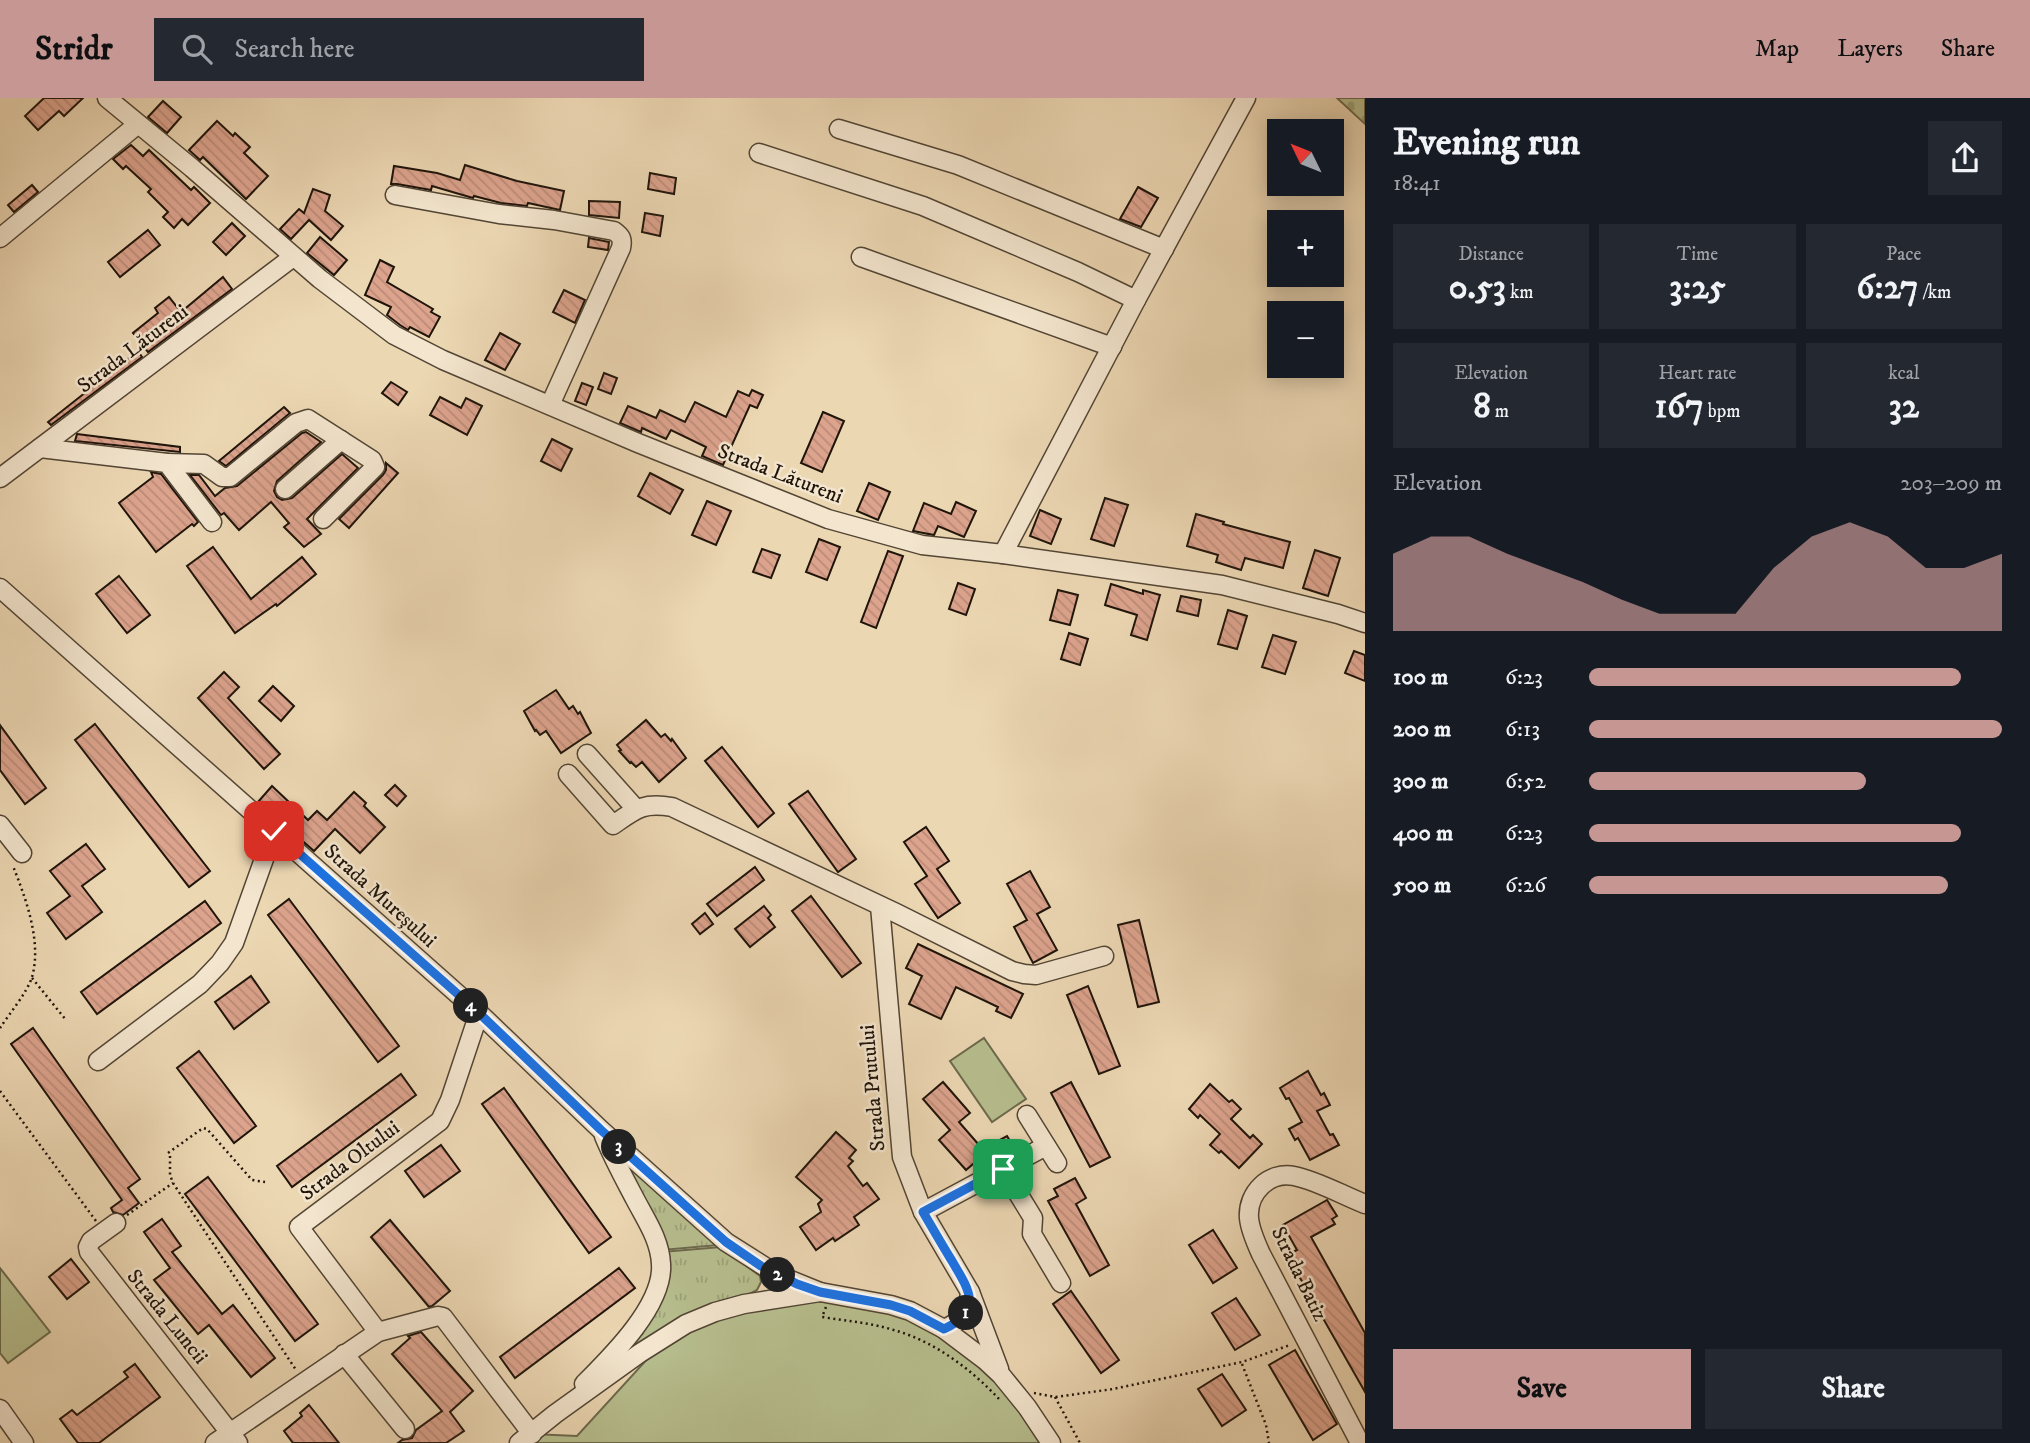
<!DOCTYPE html>
<meta charset="utf-8">
<style>
body{margin:0;font-family:"IM FELL DW Pica",serif;background:#242831;color:#f1f3f6;height:100vh;display:flex;flex-direction:column;font-size:26px;white-space:nowrap}
*{box-sizing:border-box;margin:0}
p{font-size:23px;color:#9ea1a6}
.icon{flex:none;width:38px;height:38px;fill:none;stroke:currentColor;stroke-width:2;stroke-linecap:round;stroke-linejoin:round}
.map{position:relative;flex:1;overflow:hidden}
.panel{display:flex;flex-direction:column;background:#171b24;width:665px}
.panel>*{flex:none}
.needle{width:46px;rotate:313deg}
.controls{position:absolute;left:1267px;top:21px;display:grid;gap:14px}
.controls a{display:grid;place-items:center;width:77px;height:77px;border-radius:0px;background:#171b24;box-shadow:0 4px 18px #0003;font-size:35px}
.pin{position:absolute;display:grid;place-items:center;width:60px;height:60px;color:#fff;margin:-30px;border-radius:14px;box-shadow:0 4px 10px #0006}
.km{position:absolute;width:35px;height:35px;margin:-18px;border-radius:50%;background:#222;color:#fff;font-size:19px;line-height:35px;text-align:center}
.round{display:grid;place-items:center;flex:none;width:74px;height:74px;border-radius:0px;background:#242831}
.summary{display:flex;align-items:center;justify-content:space-between;height:119px;padding:0 28px}
h1{font-size:38px;font-weight:700;line-height:52px}
.metrics{display:grid;grid-template-columns:repeat(3,1fr);gap:10px;height:119px;padding:7px 28px}
.metrics div{display:grid;align-content:center;border-radius:0px;background:#242831;text-align:center}
.metrics b{font-size:35px;font-weight:700}
.metrics small{font-size:19px;font-weight:400}
.metrics p{font-size:19px}
.chart{height:196px;padding:14px 28px}
.chart p{display:flex;justify-content:space-between}
.chart svg{width:100%;height:126px;margin-top:7px;fill:#c59692;opacity:.7}
.action{display:flex;gap:14px;margin-top:auto;padding:14px 28px}
.action a{flex:1;height:80px;border-radius:0px;background:#c59692;color:#111;font-size:28px;font-weight:700;line-height:80px;text-align:center}
.action a+a{background:#242831;color:#f1f3f6}
ul{padding:0 28px;list-style:none;font-size:23px}
li{display:grid;grid-template-columns:112px 84px 1fr;align-items:center;height:52px}
li i{height:18px;border-radius:9px;background:#c59692}
header{display:flex;align-items:center;gap:42px;box-sizing:border-box;height:98px;padding:0 35px;background:#c59692;color:#111}
header strong{font-size:33px}
nav{display:flex;gap:38px;margin-inline-start:auto;font-size:24px}
.search{width:490px;height:63px;background:#242831;display:flex;align-items:center;gap:18px;box-sizing:border-box;padding:0 24px;border-radius:0px;color:#9ea1a6;font-size:26px}
main{display:flex;flex:1;min-height:0}
.map>svg:first-child{display:block}
.grass{fill:url(#grass-tufts);stroke:#6b694c;stroke-width:2}
.cemetery{fill:url(#cemetery-stones);stroke:#6b694c;stroke-width:2}
.pitch{fill:#b7be8e;stroke:#6b694c;stroke-width:2}
.building{fill:url(#building-back-hatch);stroke:#1f140a;stroke-width:2}
.lines{fill:none;stroke-linecap:round;stroke-linejoin:round}
.minor-casing{stroke:#524534;stroke-width:21}
.path{stroke:#1f140a;stroke-width:2.5;stroke-dasharray:2 3.5;stroke-linecap:butt}
.minor{stroke:#f3e5ce;stroke-width:18}
.route-casing{stroke:#fff;stroke-width:14}
.route{stroke:#1a73e8;stroke-width:9}
.labels{text-anchor:middle;dominant-baseline:central;stroke-width:5;stroke-linejoin:round;paint-order:stroke}
.street-label{font-size:21px;fill:#1f140a;stroke:#f3e5ce}
</style>
<header>
<strong>Stridr</strong>
<div class="search"><svg class="icon" aria-label="search" viewBox="0 0 24 24"><circle cx="10" cy="10" r="6"/><path d="M15 15l6 6"/></svg>Search here</div>
<nav><a>Map</a><a>Layers</a><a>Share</a></nav>
</header>
<main>
<div class="map">
<svg width="1365" height="1345" viewBox="0 0 1365 1345">
<defs>
<pattern id="grass-tufts" width="24" height="20" patternUnits="userSpaceOnUse" patternTransform="scale(1.75)"><rect width="24" height="20" fill="#b7be8e"/><path d="M3 7l-1-3M5 7V3M7 7l1-3M15 17l-1-3M17 17v-4M19 17l1-3" fill="none" stroke="#9da279"/></pattern>
<pattern id="cemetery-stones" width="16" height="16" patternUnits="userSpaceOnUse" patternTransform="scale(1.75)"><rect width="16" height="16" fill="#b7be8e"/><path d="M2 7V4a2 2 0 0 1 4 0v3zM10 15v-3a2 2 0 0 1 4 0v3z" fill="#9da279"/></pattern>
<pattern id="building-back-hatch" width="6" height="6" patternUnits="userSpaceOnUse" patternTransform="scale(1.75)"><rect width="6" height="6" fill="#dca38d"/><path d="M-1 5l2 2M0 0l6 6M5-1l2 2" fill="none" stroke="#bc8b78"/></pattern>
</defs>
<rect width="100%" height="100%" fill="#ecd7b3"/>
<filter id="stains"><feTurbulence type="fractalNoise" baseFrequency=".00286" numOctaves="4"/><feColorMatrix values="0 0 0 0 .2 0 0 0 0 .09 0 0 0 0 .02 0 0 0 .5 -.17"/></filter>
<radialGradient id="worn" r=".72"><stop offset=".6" stop-color="#630" stop-opacity="0"/><stop offset="1" stop-color="#630" stop-opacity=".3"/></radialGradient>
<!-- grass -->
<g class="grass">
<polygon points="619,1059 719,1147 662,1152"/>
<polygon points="721,1149 760,1178 761,1184 757,1192 595,1279 645,1225 662,1154"/>
</g>
<!-- cemetery -->
<polygon class="cemetery" points="1337,0 1365,0 1365,26"/>
<!-- pitch -->
<g class="pitch">
<polygon points="984,940 1026,1001 992,1024 950,963"/>
<polygon points="0,1170 50,1234 8,1265 0,1255"/>
<polygon points="870,1202 968,1248 1051,1345 519,1345 532,1336 577,1338 671,1235 756,1203"/>
</g>
<!-- building -->
<g class="building">
<polygon points="44,0 83,0 64,18 59,13 38,32 25,18"/>
<polygon points="163,3 181,19 167,35 148,19"/>
<polygon points="217,23 233,38 235,35 250,49 244,55 268,78 246,101 203,59 200,62 189,52"/>
<polygon points="131,47 143,58 149,52 191,92 194,89 210,105 188,127 182,121 174,130 163,119 168,114 148,94 151,91 126,68 123,71 113,61"/>
<polygon points="465,67 517,83 564,93 560,112 528,105 527,108 501,105 474,98 473,100 432,88 431,92 397,86 391,86 394,68 437,75 460,82"/>
<polygon points="650,75 676,80 674,96 648,91"/>
<polygon points="32,87 38,94 14,114 8,107"/>
<polygon points="1138,89 1158,100 1141,129 1120,121"/>
<polygon points="313,91 330,97 325,113 343,128 331,142 309,122 291,141 280,131 299,111 304,115"/>
<polygon points="589,103 620,104 619,120 589,117"/>
<polygon points="645,115 663,118 660,138 642,134"/>
<polygon points="232,125 245,138 226,157 213,144"/>
<polygon points="148,132 160,147 120,179 108,164"/>
<polygon points="320,139 347,162 334,177 307,155"/>
<polygon points="589,140 609,144 608,152 588,149"/>
<polygon points="380,162 394,169 387,184 433,211 431,214 440,219 429,239 410,229 408,232 400,227 387,217 391,209 365,197"/>
<polygon points="223,179 232,191 148,254 133,235 158,215 155,210 169,199 181,214"/>
<polygon points="564,192 585,202 575,225 553,214"/>
<polygon points="500,235 520,246 505,272 485,262"/>
<polygon points="138,253 142,259 51,327 48,324"/>
<polygon points="604,275 617,280 611,296 598,291"/>
<polygon points="391,284 407,294 398,307 382,295"/>
<polygon points="582,285 593,289 586,307 575,303"/>
<polygon points="752,292 763,297 757,310 750,307 723,367 702,358 706,349 671,332 666,341 642,330 641,334 620,325 628,308 656,320 660,312 685,324 695,304 726,319 738,293 749,298"/>
<polygon points="440,299 461,310 466,300 482,308 467,337 430,317"/>
<polygon points="284,309 290,315 226,368 219,363"/>
<polygon points="823,314 844,323 822,374 801,365"/>
<polygon points="306,334 321,344 277,383 274,393 277,399 282,402 292,400 342,356 358,370 307,421 321,436 304,449 284,429 289,425 271,404 239,432 224,415 221,417 190,377 199,377 215,398 225,390 237,388 302,335"/>
<polygon points="77,336 180,349 180,354 75,343"/>
<polygon points="552,341 572,351 561,373 541,363"/>
<polygon points="386,365 398,375 349,430 339,421 383,377 386,372"/>
<polygon points="151,374 161,376 198,424 194,428 192,426 156,454 119,405 153,379"/>
<polygon points="650,375 683,392 670,416 638,398"/>
<polygon points="869,385 890,394 878,422 857,413"/>
<polygon points="1105,400 1128,407 1114,448 1091,441"/>
<polygon points="707,403 731,413 716,447 692,437"/>
<polygon points="956,404 976,413 964,439 938,428 934,437 913,433 924,405 951,416"/>
<polygon points="1040,412 1061,421 1051,446 1030,438"/>
<polygon points="1196,416 1224,424 1223,426 1290,444 1283,470 1245,460 1241,472 1216,464 1218,457 1187,448"/>
<polygon points="819,441 840,449 827,482 806,474"/>
<polygon points="213,449 251,501 302,459 316,476 277,508 276,506 235,535 187,468"/>
<polygon points="762,451 780,457 771,480 753,474"/>
<polygon points="1315,452 1340,460 1328,498 1303,490"/>
<polygon points="888,453 903,458 876,530 861,524"/>
<polygon points="119,478 150,517 127,535 96,496"/>
<polygon points="958,485 975,491 966,517 949,511"/>
<polygon points="1111,486 1143,496 1143,492 1160,497 1147,542 1131,537 1137,517 1105,507"/>
<polygon points="1058,492 1078,497 1070,527 1050,522"/>
<polygon points="1181,498 1201,502 1198,518 1177,513"/>
<polygon points="1228,512 1247,518 1237,551 1218,546"/>
<polygon points="1069,535 1088,541 1080,567 1061,561"/>
<polygon points="1273,537 1296,544 1285,576 1262,569"/>
<polygon points="1354,553 1365,557 1365,583 1345,575"/>
<polygon points="224,574 239,589 228,600 280,656 264,671 198,600"/>
<polygon points="273,588 294,608 281,623 259,603"/>
<polygon points="556,592 569,611 573,608 578,616 580,614 591,635 561,655 546,633 540,637 536,632 535,633 524,613"/>
<polygon points="646,622 661,639 665,636 671,643 672,641 686,660 659,684 642,664 636,669 631,664 630,665 619,653 621,652 617,647"/>
<polygon points="95,626 210,773 189,789 75,642"/>
<polygon points="0,627 46,690 25,706 0,672"/>
<polygon points="722,649 774,715 758,729 705,663"/>
<polygon points="395,687 406,698 397,708 385,697"/>
<polygon points="272,688 308,722 317,713 327,722 354,694 366,705 364,708 385,729 360,755 335,731 314,753 258,704"/>
<polygon points="808,693 856,761 838,774 789,706"/>
<polygon points="926,729 949,763 937,771 960,805 938,820 915,786 927,778 904,744"/>
<polygon points="86,746 105,771 82,788 102,814 66,841 47,815 70,798 50,773"/>
<polygon points="755,769 764,782 717,818 707,806"/>
<polygon points="1030,773 1050,809 1037,816 1057,852 1033,865 1014,829 1027,822 1007,786"/>
<polygon points="811,798 861,865 842,879 792,813"/>
<polygon points="289,801 399,948 378,964 268,817"/>
<polygon points="205,803 221,825 97,916 81,894"/>
<polygon points="764,808 771,817 768,820 775,829 750,849 735,831"/>
<polygon points="705,815 713,826 700,836 692,826"/>
<polygon points="1139,822 1159,904 1138,909 1118,827"/>
<polygon points="918,846 1023,896 1011,920 996,913 998,909 956,889 941,921 909,906 922,878 906,870"/>
<polygon points="251,878 269,904 234,931 215,904"/>
<polygon points="1088,888 1120,968 1099,976 1067,897"/>
<polygon points="33,930 140,1081 128,1090 139,1105 123,1117 113,1114 111,1110 122,1102 11,946"/>
<polygon points="199,953 256,1028 234,1045 177,970"/>
<polygon points="1308,973 1321,997 1324,995 1330,1007 1317,1013 1330,1037 1333,1036 1339,1047 1310,1062 1298,1040 1295,1042 1289,1031 1302,1024 1289,1000 1286,1001 1280,990"/>
<polygon points="401,976 416,997 292,1089 277,1068"/>
<polygon points="943,984 970,1015 959,1024 986,1055 966,1072 939,1042 950,1032 923,1001"/>
<polygon points="1071,984 1110,1059 1090,1069 1051,995"/>
<polygon points="1210,986 1229,1004 1232,1002 1241,1011 1231,1021 1250,1040 1253,1037 1262,1046 1239,1070 1221,1053 1219,1055 1210,1047 1220,1036 1200,1017 1198,1020 1189,1011"/>
<polygon points="504,990 611,1139 589,1155 482,1006"/>
<polygon points="836,1034 856,1052 849,1060 853,1063 848,1068 863,1088 867,1085 879,1101 854,1119 859,1127 835,1143 833,1140 816,1152 800,1129 821,1114 818,1106 822,1102 796,1079"/>
<polygon points="1007,1038 1013,1048 1002,1055 996,1044"/>
<polygon points="441,1047 460,1073 424,1099 405,1073"/>
<polygon points="208,1079 318,1226 295,1243 185,1096"/>
<polygon points="1075,1080 1086,1100 1076,1106 1109,1167 1090,1178 1048,1103 1058,1098 1054,1091"/>
<polygon points="1327,1102 1337,1118 1332,1121 1335,1126 1311,1139 1365,1235 1365,1294 1287,1157 1297,1152 1283,1127"/>
<polygon points="162,1121 181,1148 172,1154 222,1216 233,1207 275,1260 251,1279 209,1227 198,1236 154,1182 170,1170 144,1134"/>
<polygon points="390,1122 450,1193 432,1208 429,1209 371,1139"/>
<polygon points="1213,1132 1237,1170 1213,1185 1189,1147"/>
<polygon points="71,1161 89,1184 67,1201 49,1179"/>
<polygon points="619,1170 635,1190 515,1280 500,1259"/>
<polygon points="1071,1193 1119,1262 1101,1275 1053,1206"/>
<polygon points="1236,1200 1260,1237 1235,1252 1212,1215"/>
<polygon points="421,1234 473,1293 450,1314 464,1333 446,1345 398,1345 402,1342 412,1340 416,1332 442,1313 392,1256 410,1240 408,1238"/>
<polygon points="1295,1252 1337,1326 1313,1342 1269,1267"/>
<polygon points="135,1266 160,1299 99,1345 78,1345 60,1321 72,1312 77,1317 128,1279 124,1274"/>
<polygon points="1222,1276 1246,1312 1222,1328 1198,1291"/>
<polygon points="309,1307 321,1322 339,1345 293,1345 284,1333 302,1318 300,1315"/>
</g>
<g class="lines">
<defs>
<g id="minor">
<polyline points="107,0 192,70 320,181 394,237 443,262 638,345 828,421 922,447 1003,456 1222,487 1338,516 1365,525"/>
<polyline points="839,31 958,67 1164,151"/>
<polyline points="759,55 923,108 1078,174 1136,202"/>
<path d="M395,97l104,19 55,6 60,11c7,5 9,8 7,17l-71,157"/>
<polyline points="0,140 138,26"/>
<polyline points="861,159 1112,249"/>
<polyline points="40,350 167,365 212,424"/>
<polyline points="167,365 204,366 222,379 230,379 296,325 308,321 372,362 375,369 323,421"/>
<polyline points="0,380 293,159"/>
<polyline points="285,391 341,342"/>
<polyline points="1003,456 1136,202 1246,0"/>
<polyline points="0,490 479,915 601,1032 726,1144 778,1177 820,1194"/>
<polyline points="587,656 636,711"/>
<path d="M568,676l45,51c23,-16 30,-23 59,-18l224,106 116,58 12,3 12,1 68,-19"/>
<polyline points="0,727 22,755"/>
<polyline points="880,808 902,1059 923,1114 970,1194 999,1271"/>
<polyline points="98,963 200,886 220,865 234,845 274,733"/>
<polyline points="1027,1017 1057,1065"/>
<polyline points="1003,1071 1033,1120 1032,1136 1061,1185"/>
<polyline points="923,1114 1046,1048"/>
<polyline points="116,1125 91,1143 88,1149 89,1154 238,1345"/>
<path d="M944,1231c20,-9 24,-16 26,-37"/>
<polyline points="378,1234 299,1129 440,1023 450,1002 479,915"/>
<polyline points="344,1256 405,1331"/>
<path d="M584,1286c27,-27 80,-79 77,-120 -1,-24 -15,-44 -26,-65 -11,-21 -22,-41 -31,-63"/>
<polyline points="0,1311 24,1345"/>
<polyline points="215,1345 378,1234 438,1218 443,1219 532,1336"/>
<polyline points="519,1345 555,1316 640,1255 686,1226 715,1214 744,1206 820,1194 891,1207 910,1213 944,1231 985,1262 1001,1277 1027,1309 1051,1345"/>
<path d="M1360,1345l-99,-189c-5,-11 -11,-24 -12,-36 -2,-25 20,-47 45,-42 24,5 48,19 71,28"/>
</g>
</defs>
<!-- minor casing -->
<use href="#minor" class="minor-casing"/>
<!-- path -->
<g class="path">
<polyline points="32,880 66,922"/>
<path d="M0,930c9,-14 27,-35 32,-51 10,-35 -6,-78 -19,-111"/>
<polyline points="0,993 96,1123"/>
<polyline points="168,1055 203,1030 207,1031 252,1082 265,1084"/>
<polyline points="170,1058 170,1077 173,1085 296,1272"/>
<polyline points="127,1117 173,1085"/>
<path d="M826,1209l-4,10c26,4 50,6 75,14 38,11 75,39 102,68"/>
<polyline points="1242,1266 1266,1327 1269,1345"/>
<polyline points="1034,1295 1055,1299 1113,1291 1242,1264 1290,1247"/>
<polyline points="1055,1299 1080,1345"/>
</g>
<!-- minor -->
<use href="#minor" class="minor"/>
</g>
<g class="lines">
<defs>
<path id="route" d="M274,733l205,182 122,117 125,112 35,24 36,18 23,8 71,13 19,6 34,18c40,-19 25,-39 8,-68 -10,-16 -19,-32 -29,-49l80,-43"/>
</defs>
<!-- route casing -->
<use href="#route" class="route-casing"/>
<!-- route -->
<use href="#route" class="route"/>
</g>
<g class="labels">
<!-- street labels -->
<g class="street-label">
<text transform="translate(133 251) rotate(-37)">Strada Lătureni</text>
<text transform="translate(780 376) rotate(21)">Strada Lătureni</text>
<text transform="translate(380 798) rotate(42)">Strada Mureșului</text>
<text transform="translate(873 990) rotate(-95)">Strada Prutului</text>
<text transform="translate(350 1063) rotate(-37)">Strada Oltului</text>
<text transform="translate(1299 1176) rotate(64)">Strada Batiz</text>
<text transform="translate(167 1219) rotate(51)">Strada Luncii</text>
</g>
</g>
<rect width="100%" height="100%" filter="url(#stains)"/>
<rect width="100%" height="100%" fill="url(#worn)"/>
</svg>
<div class="controls">
<a><svg class="needle" viewBox="-14 -14 28 28"><path d="M0-13l5 13h-10z" fill="#e53935"/><path d="M0 13l5-13h-10z" fill="#9ea1a6"/></svg></a>
<a>+</a>
<a>−</a>
</div>
<div class="pin" style="left:1003px;top:1071px;background:#1e9e55"><svg class="icon" aria-label="arrive" viewBox="0 0 24 24"><path d="M6 21V4h12l-3 4 3 4H6"/></svg></div>
<div class="pin" style="left:274px;top:733px;background:#d93025"><svg class="icon" aria-label="check" viewBox="0 0 24 24"><path d="M5 12l5 5 9-10"/></svg></div>
<b class="km" style="left:966px;top:1215px">1</b>
<b class="km" style="left:778px;top:1177px">2</b>
<b class="km" style="left:619px;top:1049px">3</b>
<b class="km" style="left:471px;top:908px">4</b>
</div>
<section class="panel">
<div class="summary"><div><h1>Evening run</h1><p>18:41</p></div><a class="round"><svg class="icon" aria-label="share" viewBox="0 0 24 24"><path d="M12 15V3M7 8l5-5 5 5M5 13v7h14v-7"/></svg></a></div>
<div class="metrics">
<div><p>Distance</p><b>0.53<small> km</small></b></div>
<div><p>Time</p><b>3:25</b></div>
<div><p>Pace</p><b>6:27<small> /km</small></b></div>
</div>
<div class="metrics">
<div><p>Elevation</p><b>8<small> m</small></b></div>
<div><p>Heart rate</p><b>167<small> bpm</small></b></div>
<div><p>kcal</p><b>32</b></div>
</div>
<div class="chart"><p><span>Elevation</span>203–209 m</p>
<svg viewBox="0 0 160 44" preserveAspectRatio="none"><path d="M0 44V17L10 11L20 11L30 17L40 22L50 27L60 33L70 38L80 38L90 38L100 22L110 11L120 6L130 11L140 22L150 22L160 17V44z"/></svg>
</div>
<ul>
<li><b>100 m</b>6:23<i style="width:90%"></i></li>
<li><b>200 m</b>6:13<i style="width:100%"></i></li>
<li><b>300 m</b>6:52<i style="width:67%"></i></li>
<li><b>400 m</b>6:23<i style="width:90%"></i></li>
<li><b>500 m</b>6:26<i style="width:87%"></i></li>
</ul>
<div class="action"><a>Save</a><a>Share</a></div>
</section>
</main>
